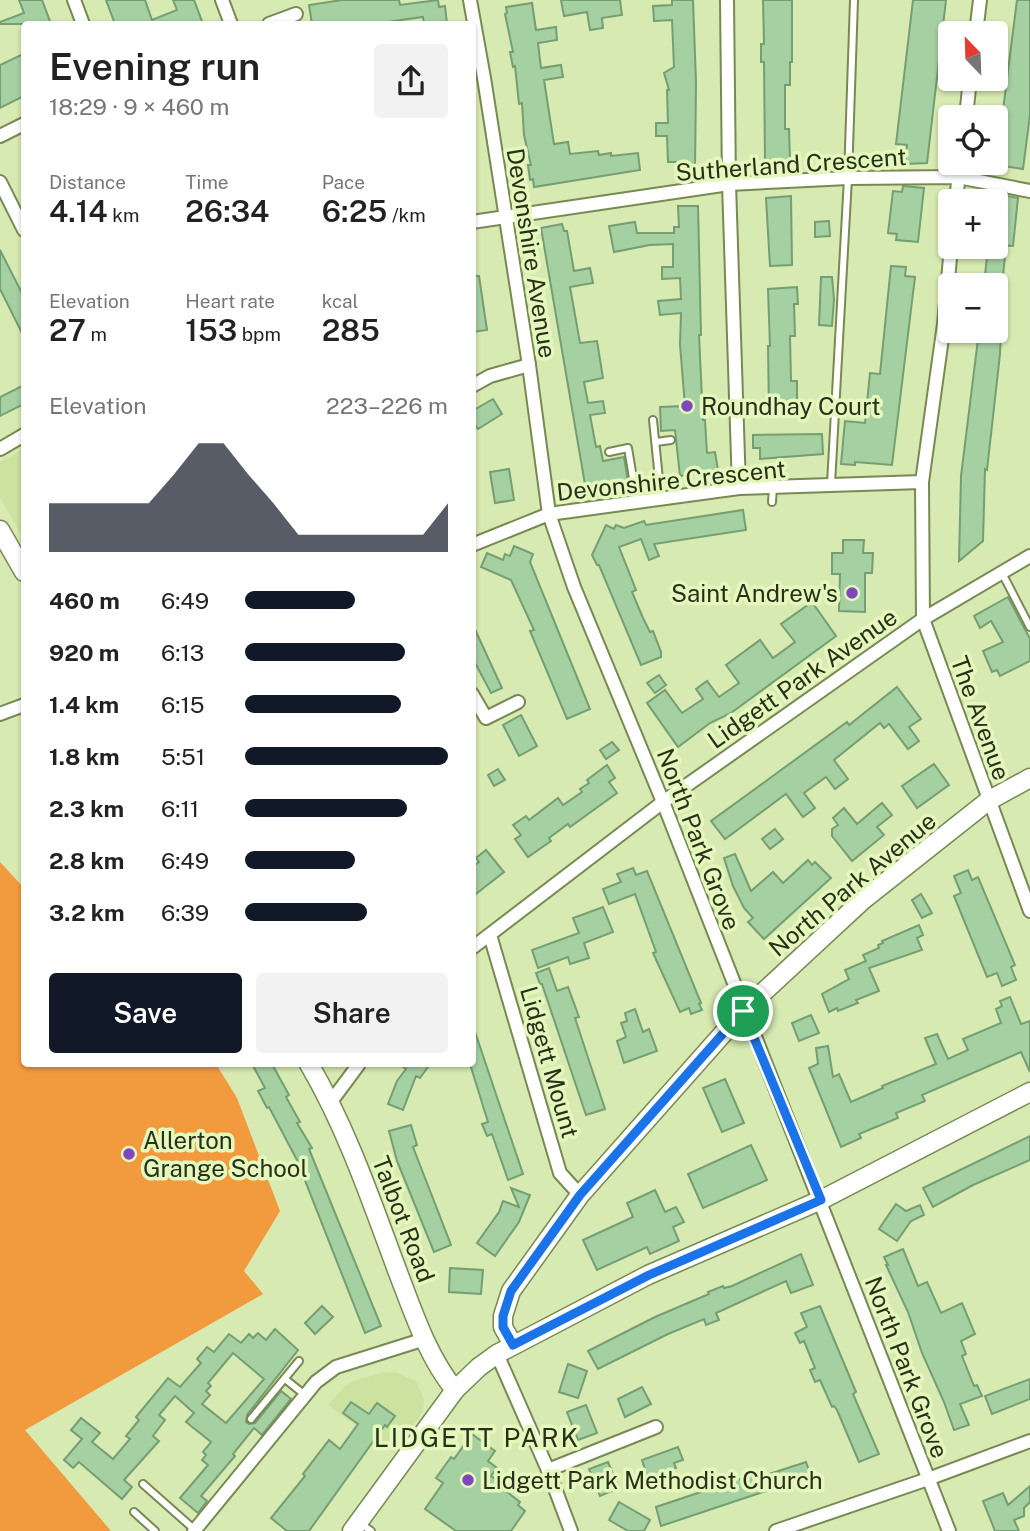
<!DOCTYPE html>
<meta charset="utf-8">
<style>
body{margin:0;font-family:"Public Sans",sans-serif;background:#f2f2f2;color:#222;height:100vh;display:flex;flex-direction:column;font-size:26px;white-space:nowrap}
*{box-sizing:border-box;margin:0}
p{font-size:23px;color:#767676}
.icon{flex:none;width:38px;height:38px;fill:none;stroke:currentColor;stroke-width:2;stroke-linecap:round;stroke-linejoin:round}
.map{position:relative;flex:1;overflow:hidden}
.details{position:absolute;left:21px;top:21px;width:455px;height:1046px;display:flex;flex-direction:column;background:#fff;border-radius:7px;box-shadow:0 2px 5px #0004}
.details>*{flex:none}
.needle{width:46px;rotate:337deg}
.fabs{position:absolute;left:938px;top:21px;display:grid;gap:14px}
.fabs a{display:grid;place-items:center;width:70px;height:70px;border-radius:7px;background:#fff;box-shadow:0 2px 5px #0004;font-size:35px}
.pin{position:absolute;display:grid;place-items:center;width:60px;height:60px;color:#fff;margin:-30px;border:4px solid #fff;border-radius:50%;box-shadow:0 2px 7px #0007}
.round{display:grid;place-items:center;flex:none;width:74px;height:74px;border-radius:7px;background:#f2f2f2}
.summary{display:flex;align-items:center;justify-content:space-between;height:119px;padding:0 28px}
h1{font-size:38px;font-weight:600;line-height:52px}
.figures{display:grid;grid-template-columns:repeat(3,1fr);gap:10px;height:119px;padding:7px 28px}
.figures div{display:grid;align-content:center}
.figures b{font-size:30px;font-weight:600}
.figures small{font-size:19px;font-weight:400}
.figures p{font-size:19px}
.chart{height:196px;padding:14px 28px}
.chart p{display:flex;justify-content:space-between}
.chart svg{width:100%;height:126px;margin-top:7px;fill:#111827;opacity:.7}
.button{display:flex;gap:14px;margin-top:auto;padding:14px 28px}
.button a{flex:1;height:80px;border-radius:7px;background:#111827;color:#fff;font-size:28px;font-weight:600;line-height:80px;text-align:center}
.button a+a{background:#f2f2f2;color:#222}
ul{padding:0 28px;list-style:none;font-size:23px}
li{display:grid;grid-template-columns:112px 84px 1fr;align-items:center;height:52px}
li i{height:18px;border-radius:9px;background:#111827}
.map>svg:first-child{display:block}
.built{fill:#cce2a1}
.green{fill:#f29a3e}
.building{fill:#a5d0a2;stroke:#759e72;stroke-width:2;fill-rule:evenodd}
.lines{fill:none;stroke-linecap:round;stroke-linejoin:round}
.lane-casing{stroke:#788954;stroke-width:10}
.street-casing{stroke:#788954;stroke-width:16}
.secondary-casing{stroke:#788954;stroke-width:21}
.lane{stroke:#fff;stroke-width:6}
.street{stroke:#fff;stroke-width:12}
.secondary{stroke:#fff;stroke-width:18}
.route-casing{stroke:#fff;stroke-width:14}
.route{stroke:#1a73e8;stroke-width:9}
.poi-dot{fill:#8047bd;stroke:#e4f8bd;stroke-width:2.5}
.labels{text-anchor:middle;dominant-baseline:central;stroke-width:7;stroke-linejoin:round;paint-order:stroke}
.street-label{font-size:24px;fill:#293019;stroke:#e4f8bd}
.poi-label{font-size:24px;fill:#293019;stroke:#e4f8bd;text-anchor:start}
.neighbourhood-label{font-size:26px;letter-spacing:2px;fill:#293019;stroke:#e4f8bd}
</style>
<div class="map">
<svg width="1030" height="1531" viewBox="0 0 1030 1531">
<rect width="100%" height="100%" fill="#d7eab1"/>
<!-- built -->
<g class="built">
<polygon points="24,449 24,540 0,497 0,462"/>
<polygon points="385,1372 398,1373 417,1382 424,1401 423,1411 394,1453 328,1405 345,1386 356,1380"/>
</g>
<!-- green -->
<polygon class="green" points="0,862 24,888 24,1064 216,1064 237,1098 280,1211 244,1271 263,1294 25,1430 111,1531 0,1531"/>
<!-- building -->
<g class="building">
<polygon points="19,0 42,0 51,24 0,24 0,22 24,13"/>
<polygon points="106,0 145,0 152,20 177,10 173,0 194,0 203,24 115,24"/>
<polygon points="342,0 399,0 400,5 438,0 439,7 445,6 447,24 424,24 423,17 373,24 312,24 309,5"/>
<polygon points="561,0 620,0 622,15 602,18 603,28 590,30 587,12 564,16"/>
<polygon points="672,0 693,0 696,82 695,169 677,169 676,162 668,162 667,136 656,136 656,123 668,123 667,90 669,90 664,73 674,67 672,20 654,21 653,6 672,5"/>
<polygon points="763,0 792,0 792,62 790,62 790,85 785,85 785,129 789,129 790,161 780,161 780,169 767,169 767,161 765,161 764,62 761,62 761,44 764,44"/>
<polygon points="913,0 946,0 927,163 905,164 907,145 896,144"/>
<polygon points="1017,0 1030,0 1030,115 1023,169 996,165"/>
<polygon points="532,3 536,30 556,27 557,40 538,43 541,68 561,65 563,77 544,80 554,144 568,142 570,154 598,151 599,155 611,153 611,156 638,153 640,170 534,187 533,179 530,180 528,165 531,165 524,135 522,103 519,104 515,66 513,67 510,52 513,52 505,14 507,13 506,7"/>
<polygon points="21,55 24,62 24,96 0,108 0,65"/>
<polygon points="903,186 924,188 918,242 896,240 897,234 888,233 893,191 902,192"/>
<polygon points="996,194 1018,198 1013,246 996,245"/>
<polygon points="791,196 792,265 770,266 766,198"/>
<polygon points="678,206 698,206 701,335 699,335 703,420 705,420 707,453 715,452 718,470 680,476 675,430 661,431 660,407 685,406 680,345 681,313 660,315 658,301 681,299 680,278 662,279 662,267 673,267 673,244 650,245 614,252 609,226 635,222 637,233 674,233 674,227 679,227"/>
<polygon points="829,221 830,236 815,237 815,222"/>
<polygon points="562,224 564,231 567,231 574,271 590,268 593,283 570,287 580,343 597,341 603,378 584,382 588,403 603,401 605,413 590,415 596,447 600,446 603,461 624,457 629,488 587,496 541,228"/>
<polygon points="988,247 1006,247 1002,285 984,285"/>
<polygon points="0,250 24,297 24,337 0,289"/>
<polygon points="891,266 906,267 905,276 915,277 892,465 855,462 855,465 841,464 845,421 865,423 870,373 880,374"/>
<polygon points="472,276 479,276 487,330 472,332"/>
<polygon points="821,277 832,277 834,299 832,326 819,325"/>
<polygon points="797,287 798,304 794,304 795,336 790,336 791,381 797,381 797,413 769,413 768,346 770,346 768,289"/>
<polygon points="979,331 1001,331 1000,354 987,470 985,469 983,541 959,561 961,476"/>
<polygon points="24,385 24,404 0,416 0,397"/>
<polygon points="493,399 502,414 478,429 472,421 472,411"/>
<polygon points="822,434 823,454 760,459 760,448 753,448 753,435"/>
<polygon points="509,469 514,500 495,503 490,472"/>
<polygon points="743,510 746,530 654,544 659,556 649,560 641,539 619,547 636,590 632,592 643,618 650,632 653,631 661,652 661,657 641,665 599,565 597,565 592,555 606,525 614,529 616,525 624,528 644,521 646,525"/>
<polygon points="843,540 864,540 863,553 873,553 872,573 865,573 865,612 839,611 840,574 832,574 832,553 843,553"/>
<polygon points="514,546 533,554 530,562 590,709 567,719 530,631 534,630 511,580 481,567 487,553 503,560 505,554 510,556"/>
<polygon points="1008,597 1030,639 1030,661 1000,676 997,670 992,672 983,651 1003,642 991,621 980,628 974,616"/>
<polygon points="812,602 836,636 731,713 710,723 678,747 647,703 665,690 682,713 703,699 696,689 707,681 719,697 739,683 726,665 760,640 773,658 795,642 781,624"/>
<polygon points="472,623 502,688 491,693 472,657"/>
<polygon points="659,675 666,685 655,693 647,683"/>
<polygon points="897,687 921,719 909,727 919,741 908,749 889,724 884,728 880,723 834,760 848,779 835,789 826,777 804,793 815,808 803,817 786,794 725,839 711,821 847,722 849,725"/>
<polygon points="521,715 537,746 519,756 503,725"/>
<polygon points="612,742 619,750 606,759 600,750"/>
<polygon points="934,764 949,785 917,808 902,786"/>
<polygon points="607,765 615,778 609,782 617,793 570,827 568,824 549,838 551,841 528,857 515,839 521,835 513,825 526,816 529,820 558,798 563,805 582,792 580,789 589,783 587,780"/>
<polygon points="498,769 505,780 494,786 488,775"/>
<polygon points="882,803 892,815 877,827 884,835 852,861 832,836 832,829 838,825 833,818 844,808 857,824"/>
<polygon points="775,829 783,839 770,849 762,839"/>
<polygon points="486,850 504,872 472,897 472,867 479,862 476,858"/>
<polygon points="735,854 751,891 773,872 783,883 808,860 812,865 815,862 831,878 764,939 748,922 753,918 744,908 733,886 724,858"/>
<polygon points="633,868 636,875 647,871 701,1003 699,1004 702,1010 691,1014 689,1008 680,1012 653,953 656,952 635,894 609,904 603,889 621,882 617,874"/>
<polygon points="968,870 972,880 978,877 1015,965 1011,967 1016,980 1002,986 997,973 987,977 954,896 961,893 954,876"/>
<polygon points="921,894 932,913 922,918 912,900"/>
<polygon points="603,907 613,932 584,943 589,958 570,964 568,957 538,968 532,950 579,933 573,918"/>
<polygon points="919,925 923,935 917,938 922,950 869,968 879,991 856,1000 858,1003 838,1011 837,1008 829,1012 822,994 849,979 845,970 866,961 863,955 879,948 878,945 883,943 882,941"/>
<polygon points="549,968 557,991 568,987 579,1017 575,1018 605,1109 586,1115 542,984 540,984 536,973"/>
<polygon points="1010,997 1021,1024 1030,1021 1030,1072 1021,1052 922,1095 925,1101 896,1113 898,1118 859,1134 861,1138 841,1147 809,1068 818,1064 816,1048 828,1046 833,1077 839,1074 851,1102 883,1088 882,1086 936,1064 925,1038 937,1034 948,1059 968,1050 963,1039 1001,1023 996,1009 1002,1006 1000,1001"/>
<polygon points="635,1009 643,1032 649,1029 657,1051 624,1063 617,1041 626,1037 621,1023 627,1021 625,1013"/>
<polygon points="811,1015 819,1033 799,1041 792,1023"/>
<polygon points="474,1029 523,1174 508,1180 492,1134 487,1136 482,1124 488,1122 470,1064 472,1064"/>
<polygon points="252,1064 272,1064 289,1095 286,1097 300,1122 297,1123 312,1148 309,1149 381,1326 365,1333 304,1178 302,1179 295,1163 298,1162 269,1107 267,1108 258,1091 265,1088"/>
<polygon points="399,1064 430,1064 420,1078 416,1076 403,1110 388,1104 397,1081 406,1069"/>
<polygon points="725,1079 744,1123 722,1132 703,1088"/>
<polygon points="411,1125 417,1145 413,1147 451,1245 434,1252 397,1161 389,1131"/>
<polygon points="1030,1136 1030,1160 973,1185 933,1207 923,1188"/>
<polygon points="751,1145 767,1180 703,1208 688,1174"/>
<polygon points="511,1188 530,1195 519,1222 495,1256 477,1243 499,1212 503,1201 519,1207"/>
<polygon points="655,1190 665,1212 676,1207 684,1222 673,1227 679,1241 650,1254 647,1247 597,1270 583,1240 633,1217 627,1203"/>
<polygon points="896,1204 906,1211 920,1205 924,1215 911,1221 897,1241 879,1229"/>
<polygon points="903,1249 918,1286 927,1282 941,1313 962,1303 975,1334 961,1341 966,1354 962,1356 974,1386 977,1385 982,1396 960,1404 969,1425 954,1430 944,1402 922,1353 908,1312 886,1265 888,1265 884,1257"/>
<polygon points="801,1254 813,1285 791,1293 786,1281 716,1313 719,1320 706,1325 704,1319 668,1334 598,1369 588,1351 655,1317 709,1294 708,1292 723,1286 724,1288 732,1286"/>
<polygon points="450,1268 483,1270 481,1294 449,1292"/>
<polygon points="322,1306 333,1317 315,1334 305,1323"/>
<polygon points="820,1306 856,1392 853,1394 879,1454 859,1462 837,1410 834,1406 832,1407 820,1380 815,1382 810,1370 815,1368 804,1341 800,1343 795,1333 807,1327 801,1313"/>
<path d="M275,1329l23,21 -51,65 -1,7 3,2 6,-1 26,-32 10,8 -29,36 -8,-7 -21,26 2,2 -34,40 6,5 -9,12 -18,-15 28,-33 -6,-5 4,-5 -3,-3 8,-10 -25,-20 8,-9 -19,-17 -16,19 6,5 -12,16 6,5 -35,39 8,7 -10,12 -43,-37 -6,6 -9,-8 18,-21 -11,-9 10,-12 19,15 -8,9 21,17 17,-20 -4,-3 13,-16 -3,-3 32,-39 12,9 21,-24 -4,-4 10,-12 7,5 15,-18 12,9 8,-9 4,4 5,-5 8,7zM233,1353l31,26 -38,44 -24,-19 8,-9 -4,-4 5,-5 -3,-3z"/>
<polygon points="568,1364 587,1371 578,1398 559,1392"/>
<polygon points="1030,1379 1030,1399 992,1414 985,1396"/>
<polygon points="642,1387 651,1404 625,1417 618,1399"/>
<polygon points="351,1402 369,1414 377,1403 395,1416 387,1427 385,1425 309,1531 287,1531 271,1518 305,1476 303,1474 329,1440 340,1449 358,1424 343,1413"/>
<polygon points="586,1405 597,1433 578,1440 567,1412"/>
<polygon points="472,1434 495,1451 488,1461 497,1468 491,1476 500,1482 498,1485 520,1502 518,1505 525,1511 511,1531 456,1531 425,1509 443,1483 436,1478 451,1457 454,1459"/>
<polygon points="678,1447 683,1460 674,1463 676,1468 648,1478 642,1460"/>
<polygon points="608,1462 619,1488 600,1496 589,1469"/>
<polygon points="806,1462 811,1476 661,1526 656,1507 758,1473 760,1477"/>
<polygon points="1030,1486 1030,1502 1024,1508 1024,1516 1014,1520 1019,1531 995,1531 983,1501 1003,1493 1008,1505"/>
<polygon points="619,1502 650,1520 644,1531 628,1531 609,1520"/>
</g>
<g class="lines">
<defs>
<g id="lane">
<polyline points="708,406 736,405"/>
<polyline points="653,420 661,499"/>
<polyline points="656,442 671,440"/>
<polyline points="609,452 628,448 637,502"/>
<polyline points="831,484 848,178 854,0"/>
<polyline points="772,502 773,487"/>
<polyline points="1002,573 1030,627"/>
<polyline points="285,1379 305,1395"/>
<polyline points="251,1419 299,1361"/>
<polyline points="143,1484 195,1530"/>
<polyline points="134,1512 155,1531"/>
<polyline points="360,1523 371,1531"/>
</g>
<g id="street">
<polyline points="74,0 83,24"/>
<polyline points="222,0 231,24"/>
<polyline points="470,0 484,78 529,365 549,514 574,587 663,802 949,1531"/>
<polyline points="727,0 729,184 739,488"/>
<polyline points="269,24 296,14"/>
<polyline points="976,33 980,0"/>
<polyline points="966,117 970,79"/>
<polyline points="0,136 24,124"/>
<polyline points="0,182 24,230"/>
<polyline points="956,201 960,163"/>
<polyline points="472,222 729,184 848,178 958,177 1030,191"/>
<polyline points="951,247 944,324 922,482 923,619 1030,911"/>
<polyline points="472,386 490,376 529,365"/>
<polyline points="0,449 24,435"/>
<polyline points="472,545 549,514 739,488 922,482"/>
<polyline points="472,694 486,718 518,702"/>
<polyline points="0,714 24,705"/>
<polyline points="490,935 560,1173 580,1195"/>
<polyline points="472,948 663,802 923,619 1030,556"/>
<polyline points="330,1103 359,1064"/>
<polyline points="497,1354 548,1470 571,1531"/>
<polyline points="548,1470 656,1427"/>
<polyline points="194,1531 316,1382 336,1367 425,1339"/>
<polyline points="776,1531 928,1479 1030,1441"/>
</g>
<g id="secondary">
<polyline points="0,530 24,572"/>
<path d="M309,1064c38,65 62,136 88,206 16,41 30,86 58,120"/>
<polyline points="513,1345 503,1327 503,1316 511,1291 580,1195 743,1011 863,900 988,801 1030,778"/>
<polyline points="352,1531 455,1390 479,1367 497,1354 648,1275 821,1200 1030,1092"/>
</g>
</defs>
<!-- lane casing -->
<use href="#lane" class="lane-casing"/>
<!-- street casing -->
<use href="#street" class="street-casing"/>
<!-- secondary casing -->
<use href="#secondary" class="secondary-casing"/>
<!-- lane -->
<use href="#lane" class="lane"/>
<!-- street -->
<use href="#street" class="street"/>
<!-- secondary -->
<use href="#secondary" class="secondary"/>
</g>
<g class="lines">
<defs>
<polygon id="route" points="743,1011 821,1200 649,1275 513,1345 503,1327 503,1316 511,1291 580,1195"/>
</defs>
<!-- route casing -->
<use href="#route" class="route-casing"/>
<!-- route -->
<use href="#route" class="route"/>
</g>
<!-- markers -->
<g class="poi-dot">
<circle cx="687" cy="406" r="7"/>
<circle cx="852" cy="593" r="7"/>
<circle cx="129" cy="1154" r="7"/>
<circle cx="468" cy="1480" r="7"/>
</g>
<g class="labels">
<!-- street labels -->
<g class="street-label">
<text transform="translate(791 164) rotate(-4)">Sutherland Crescent</text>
<text transform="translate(532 253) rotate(81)">Devonshire Avenue</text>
<text transform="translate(671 480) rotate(-6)">Devonshire Crescent</text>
<text transform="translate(802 678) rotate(-35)">Lidgett Park Avenue</text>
<text transform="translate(981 718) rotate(70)">The Avenue</text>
<text transform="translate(699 839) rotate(69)">North Park Grove</text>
<text transform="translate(852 884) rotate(-40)">North Park Avenue</text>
<text transform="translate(550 1062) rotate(74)">Lidgett Mount</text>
<text transform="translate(404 1219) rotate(69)">Talbot Road</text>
<text transform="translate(907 1367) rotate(69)">North Park Grove</text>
</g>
<!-- poi labels -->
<g class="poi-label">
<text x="701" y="406">Roundhay Court</text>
<text x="838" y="593" text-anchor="end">Saint Andrew's</text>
<text x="143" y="1140">Allerton<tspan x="143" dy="28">Grange School</tspan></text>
<text x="482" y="1480">Lidgett Park Methodist Church</text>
</g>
<!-- neighbourhood labels -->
<g class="neighbourhood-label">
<text x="477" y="1437">LIDGETT PARK</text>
</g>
</g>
</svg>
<div class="fabs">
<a><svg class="needle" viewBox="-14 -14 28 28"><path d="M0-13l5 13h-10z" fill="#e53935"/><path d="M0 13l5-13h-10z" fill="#767676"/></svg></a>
<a><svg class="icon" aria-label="locate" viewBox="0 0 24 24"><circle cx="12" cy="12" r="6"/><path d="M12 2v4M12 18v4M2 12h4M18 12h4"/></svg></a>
<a>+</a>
<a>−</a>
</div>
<div class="pin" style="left:743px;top:1011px;background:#1e9e55"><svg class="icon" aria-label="arrive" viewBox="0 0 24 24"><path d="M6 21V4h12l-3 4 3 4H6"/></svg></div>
<section class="details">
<div class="summary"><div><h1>Evening run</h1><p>18:29 · 9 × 460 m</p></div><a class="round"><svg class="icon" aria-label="share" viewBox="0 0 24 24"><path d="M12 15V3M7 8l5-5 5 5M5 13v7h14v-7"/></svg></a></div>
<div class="figures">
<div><p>Distance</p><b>4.14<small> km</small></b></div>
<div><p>Time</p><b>26:34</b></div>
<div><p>Pace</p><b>6:25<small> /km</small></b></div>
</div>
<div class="figures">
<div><p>Elevation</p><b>27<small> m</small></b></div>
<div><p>Heart rate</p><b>153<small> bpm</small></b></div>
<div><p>kcal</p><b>285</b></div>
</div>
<div class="chart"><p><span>Elevation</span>223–226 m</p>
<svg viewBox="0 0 160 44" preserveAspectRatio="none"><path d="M0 44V27L10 27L20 27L30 27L40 27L50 17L60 6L70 6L80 17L90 27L100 38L110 38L120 38L130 38L140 38L150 38L160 27V44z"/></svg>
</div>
<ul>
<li><b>460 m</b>6:49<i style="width:54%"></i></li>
<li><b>920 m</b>6:13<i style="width:79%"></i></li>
<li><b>1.4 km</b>6:15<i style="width:77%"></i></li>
<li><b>1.8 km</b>5:51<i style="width:100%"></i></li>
<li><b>2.3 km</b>6:11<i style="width:80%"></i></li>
<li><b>2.8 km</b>6:49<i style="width:54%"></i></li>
<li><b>3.2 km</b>6:39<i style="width:60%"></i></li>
</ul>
<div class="button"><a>Save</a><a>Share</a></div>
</section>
</div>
